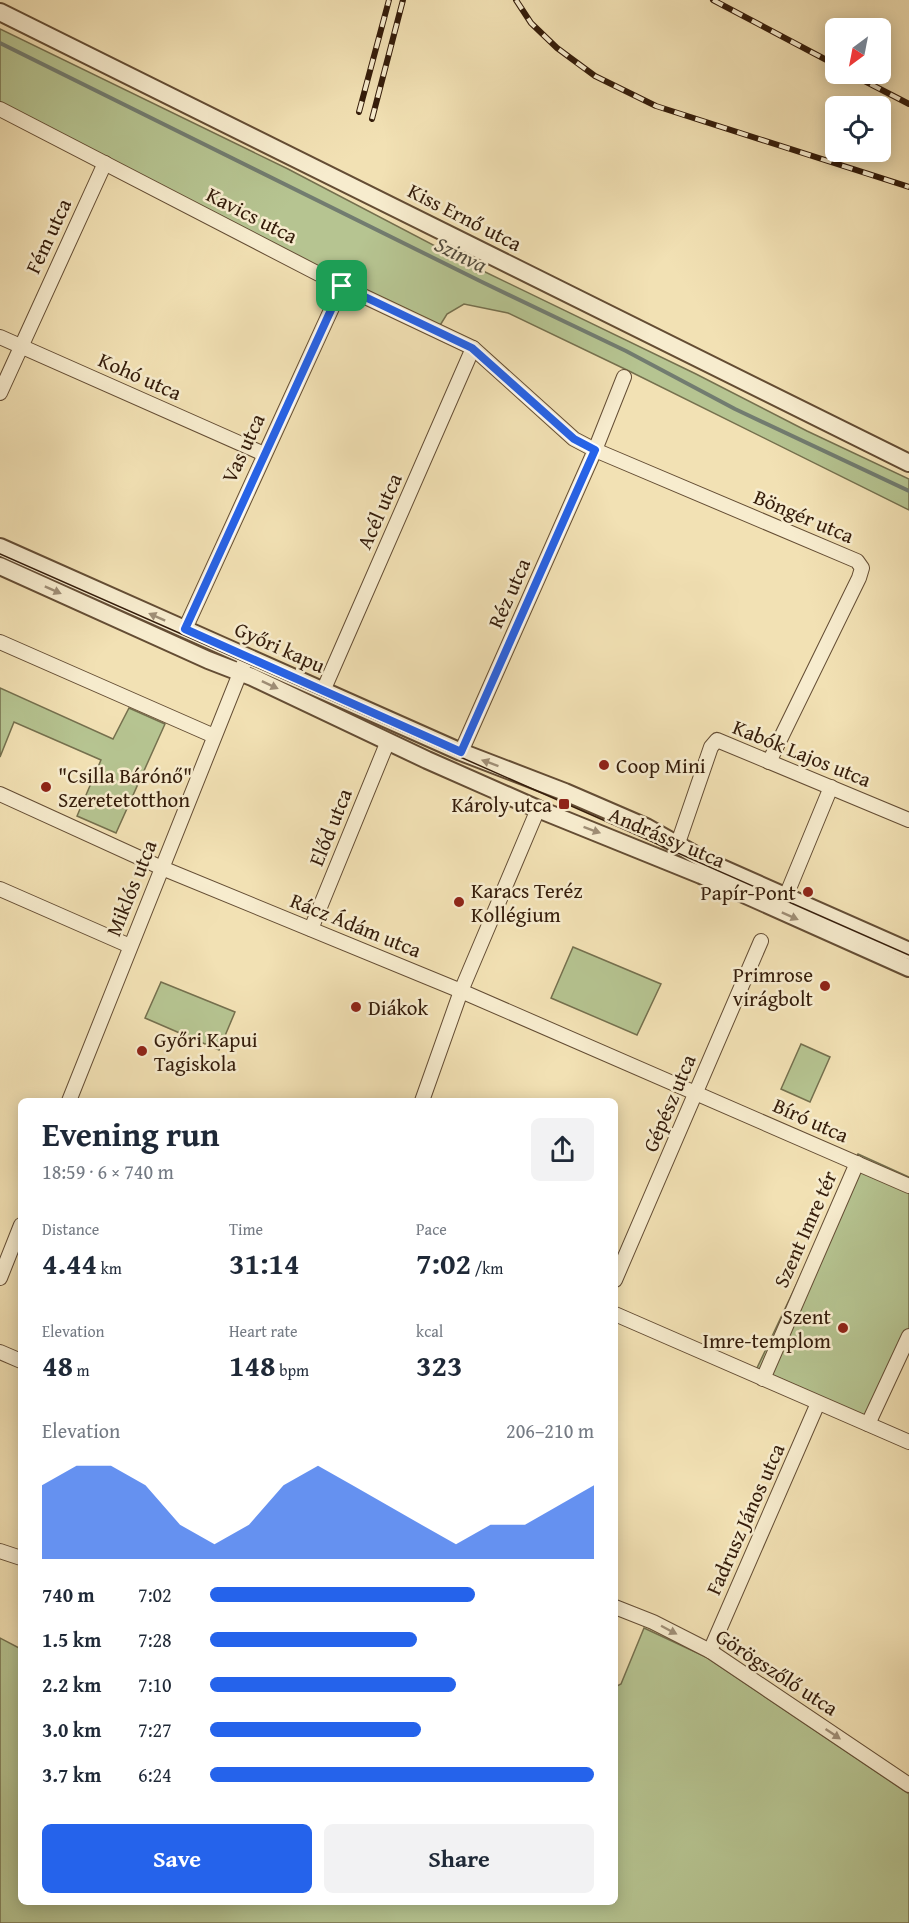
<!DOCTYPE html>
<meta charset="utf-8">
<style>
body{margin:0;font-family:"Gentium Book Plus",serif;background:#f2f2f3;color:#1f2937;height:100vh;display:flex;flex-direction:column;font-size:22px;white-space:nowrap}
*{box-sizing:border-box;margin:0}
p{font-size:20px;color:#747a83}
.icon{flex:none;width:33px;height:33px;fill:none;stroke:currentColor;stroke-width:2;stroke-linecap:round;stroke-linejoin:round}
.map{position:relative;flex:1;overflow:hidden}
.details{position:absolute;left:18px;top:1098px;width:600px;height:807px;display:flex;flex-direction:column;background:#fff;border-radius:9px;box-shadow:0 3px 15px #0003}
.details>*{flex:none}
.needle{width:39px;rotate:212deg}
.buttons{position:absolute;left:825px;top:18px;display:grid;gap:12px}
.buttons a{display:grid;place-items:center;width:66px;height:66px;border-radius:9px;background:#fff;box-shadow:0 3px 15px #0003;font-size:30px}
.pin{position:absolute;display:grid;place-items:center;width:51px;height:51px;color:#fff;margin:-26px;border-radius:12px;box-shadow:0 3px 9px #0006}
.round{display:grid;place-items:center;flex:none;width:63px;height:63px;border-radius:9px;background:#f2f2f3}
.summary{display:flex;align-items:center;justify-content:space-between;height:102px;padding:0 24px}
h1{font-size:33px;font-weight:700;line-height:45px}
.figures{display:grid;grid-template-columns:repeat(3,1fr);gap:9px;height:102px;padding:6px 24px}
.figures div{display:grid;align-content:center}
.figures b{font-size:30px;font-weight:700}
.figures small{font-size:16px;font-weight:400}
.figures p{font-size:16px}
.chart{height:168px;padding:12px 24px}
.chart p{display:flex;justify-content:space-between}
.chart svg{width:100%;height:108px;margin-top:6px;fill:#2563eb;opacity:.7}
.cta{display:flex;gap:12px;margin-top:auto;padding:12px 24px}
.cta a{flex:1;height:69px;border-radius:9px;background:#2563eb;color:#fff;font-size:24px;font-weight:700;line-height:69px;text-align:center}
.cta a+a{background:#f2f2f3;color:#1f2937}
ul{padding:0 24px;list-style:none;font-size:20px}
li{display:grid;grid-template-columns:96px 72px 1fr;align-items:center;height:45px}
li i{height:15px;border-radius:8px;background:#2563eb}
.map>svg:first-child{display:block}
.green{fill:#b6c491;stroke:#75704e;stroke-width:1.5}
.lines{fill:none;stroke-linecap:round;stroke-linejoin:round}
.stream{stroke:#727c70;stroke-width:4}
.minor-casing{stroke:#644d34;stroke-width:16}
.tertiary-casing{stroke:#644d34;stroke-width:20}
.minor{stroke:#f7ecce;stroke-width:14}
.tertiary{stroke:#f7ecce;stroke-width:16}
.tram{stroke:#341c0a;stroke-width:1.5}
.rail-casing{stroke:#341c0a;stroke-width:6}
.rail{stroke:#f7ecce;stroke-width:4;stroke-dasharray:11;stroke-linecap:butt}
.oneway{fill:#9f8e76}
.route-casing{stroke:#fff;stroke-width:12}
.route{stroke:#2563eb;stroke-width:8}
.poi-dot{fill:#8f2418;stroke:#f7ecce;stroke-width:2}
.labels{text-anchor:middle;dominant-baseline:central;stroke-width:5;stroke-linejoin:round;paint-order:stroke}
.street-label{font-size:21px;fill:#341c0a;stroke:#f7ecce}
.poi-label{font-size:21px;fill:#341c0a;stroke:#f7ecce;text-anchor:start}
.water-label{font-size:22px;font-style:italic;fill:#534c3d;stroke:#f7ecce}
</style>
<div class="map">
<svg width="909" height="1923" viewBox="0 0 909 1923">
<rect width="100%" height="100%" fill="#f2e1b4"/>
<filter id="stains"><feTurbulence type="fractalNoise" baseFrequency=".00333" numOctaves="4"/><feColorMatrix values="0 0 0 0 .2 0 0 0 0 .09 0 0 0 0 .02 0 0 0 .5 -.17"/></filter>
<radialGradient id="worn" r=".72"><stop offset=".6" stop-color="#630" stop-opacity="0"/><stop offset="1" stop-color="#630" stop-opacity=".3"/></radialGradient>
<!-- green -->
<g class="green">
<polygon points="0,29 288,169 479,269 696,374 807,431 909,479 909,510 629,371 508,313 464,304 447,314 439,327 291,254 0,104"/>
<polygon points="0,688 113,739 129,708 165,724 116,833 77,816 101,760 14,722 0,757"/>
<polygon points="573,947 661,984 637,1035 551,998"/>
<polygon points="161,982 235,1012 219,1050 145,1018"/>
<polygon points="801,1044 830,1057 810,1102 781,1089"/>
<polygon points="858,1154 909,1177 909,1328 866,1417 757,1368"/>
<polygon points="644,1628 706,1657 909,1794 909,1923 0,1923 0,1638 21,1649 21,1902 615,1902 615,1687 621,1684"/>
</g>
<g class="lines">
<!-- stream -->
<polyline class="stream" points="0,43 482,282 626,351 735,409 909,491"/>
<defs>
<g id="minor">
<polyline points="0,109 342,286 473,348 574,439 595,450 857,561 862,568 859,578 769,762"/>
<polyline points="0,337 264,454"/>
<polyline points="0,393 105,163"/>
<polyline points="185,629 342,286"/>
<polyline points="0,642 214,736"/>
<polyline points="323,691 473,348"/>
<polyline points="461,752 595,450 624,377"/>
<polyline points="0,794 162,868 461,991 909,1186"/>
<polyline points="677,846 711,747 717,740 909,820"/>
<polyline points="0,889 130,946"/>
<polyline points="786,896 831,787"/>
<polyline points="311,929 388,741"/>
<polyline points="69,1101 244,663"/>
<polyline points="422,1101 461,991 538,809"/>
<polyline points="0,1278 21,1225"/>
<polyline points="615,1280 761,941"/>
<polyline points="615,1314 909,1442"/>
<polyline points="0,1352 21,1361"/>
<polyline points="763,1379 857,1163"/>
<polyline points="868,1424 909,1336"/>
<polyline points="0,1551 21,1558"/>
<polyline points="615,1607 653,1622 710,1651 909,1785"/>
<polyline points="710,1651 818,1403"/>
</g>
<g id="tertiary">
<polyline points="0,12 909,463"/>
<polyline points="0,547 461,752 565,792 646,827 708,862 909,951"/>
<polyline points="0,566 208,660 252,677 427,760 538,809 701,875 909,968"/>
</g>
</defs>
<!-- minor casing -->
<use href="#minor" class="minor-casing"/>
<!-- tertiary casing -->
<use href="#tertiary" class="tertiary-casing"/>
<!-- minor -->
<use href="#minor" class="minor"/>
<!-- tertiary -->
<use href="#tertiary" class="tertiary"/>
<!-- tram -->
<polyline class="tram" points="0,554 909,955"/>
<defs>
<g id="rail">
<polyline points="516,0 531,23 557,48 595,76 656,106 909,187"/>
<polyline points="713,0 836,65"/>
<polyline points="851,74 909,104"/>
<polyline points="359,112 389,0"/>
<polyline points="372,119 403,0"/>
</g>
</defs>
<!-- rail casing -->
<use href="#rail" class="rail-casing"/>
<!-- rail -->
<use href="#rail" class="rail"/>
</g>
<!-- one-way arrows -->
<defs><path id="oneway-solid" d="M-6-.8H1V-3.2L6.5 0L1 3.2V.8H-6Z" transform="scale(1.5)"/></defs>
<g class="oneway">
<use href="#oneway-solid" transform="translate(53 590) rotate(24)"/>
<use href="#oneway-solid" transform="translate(157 617) rotate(-156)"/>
<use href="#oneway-solid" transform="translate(270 685) rotate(25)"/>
<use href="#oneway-solid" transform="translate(490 763) rotate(-160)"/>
<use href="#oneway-solid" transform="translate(592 830) rotate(20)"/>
<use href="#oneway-solid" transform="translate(790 916) rotate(24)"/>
<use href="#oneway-solid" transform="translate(669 1630) rotate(28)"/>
<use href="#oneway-solid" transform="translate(833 1734) rotate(34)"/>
</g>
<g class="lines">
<defs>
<polygon id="route" points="342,286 472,348 574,439 595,450 461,752 185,629"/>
</defs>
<!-- route casing -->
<use href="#route" class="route-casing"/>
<!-- route -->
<use href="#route" class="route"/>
</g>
<!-- markers -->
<g class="poi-dot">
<circle cx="604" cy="765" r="6"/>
<circle cx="46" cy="787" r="6"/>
<rect x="558" y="798" width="12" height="12" rx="3"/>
<circle cx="808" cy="892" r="6"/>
<circle cx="459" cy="902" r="6"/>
<circle cx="825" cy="986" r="6"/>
<circle cx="356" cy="1007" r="6"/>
<circle cx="142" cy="1051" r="6"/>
<circle cx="843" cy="1328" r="6"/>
</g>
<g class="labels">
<!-- street labels -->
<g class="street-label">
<text transform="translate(252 215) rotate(27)">Kavics utca</text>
<text transform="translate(465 217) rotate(27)">Kiss Ernő utca</text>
<text transform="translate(48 236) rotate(-65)">Fém utca</text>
<text transform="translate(140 376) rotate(24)">Kohó utca</text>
<text transform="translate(243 448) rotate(-65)">Vas utca</text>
<text transform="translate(379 511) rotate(-66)">Acél utca</text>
<text transform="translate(804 516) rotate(23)">Böngér utca</text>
<text transform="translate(509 593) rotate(-66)">Réz utca</text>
<text transform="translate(280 647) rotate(24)">Győri kapu</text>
<text transform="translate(802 753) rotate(22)">Kabók Lajos utca</text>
<text transform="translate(330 827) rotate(-68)">Előd utca</text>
<text transform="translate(667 837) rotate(23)">Andrássy utca</text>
<text transform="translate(131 888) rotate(-68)">Miklós utca</text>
<text transform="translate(356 925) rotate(22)">Rácz Ádám utca</text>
<text transform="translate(669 1103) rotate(-67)">Gépész utca</text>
<text transform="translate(811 1120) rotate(24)">Bíró utca</text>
<text transform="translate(805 1229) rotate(-66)">Szent Imre tér</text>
<text transform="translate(745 1519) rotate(-66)">Fadrusz János utca</text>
<text transform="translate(777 1672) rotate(33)">Görögszőlő utca</text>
</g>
<!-- poi labels -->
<g class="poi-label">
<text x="616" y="765">Coop Mini</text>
<text x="58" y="775">"Csilla Bárónő"<tspan x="58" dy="24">Szeretetotthon</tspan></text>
<text x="552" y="804" text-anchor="end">Károly utca</text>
<text x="471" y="890">Karacs Teréz<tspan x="471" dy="24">Kollégium</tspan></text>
<text x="796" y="892" text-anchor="end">Papír-Pont</text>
<text x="813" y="974" text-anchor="end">Primrose<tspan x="813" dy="24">virágbolt</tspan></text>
<text x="368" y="1007">Diákok</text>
<text x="154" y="1039">Győri Kapui<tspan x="154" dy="24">Tagiskola</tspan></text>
<text x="831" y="1316" text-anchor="end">Szent<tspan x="831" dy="24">Imre-templom</tspan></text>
</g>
<!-- water labels -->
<g class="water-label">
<text transform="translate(461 254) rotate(26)">Szinva</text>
</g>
</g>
<rect width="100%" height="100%" filter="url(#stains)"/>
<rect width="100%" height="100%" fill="url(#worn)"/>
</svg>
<div class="buttons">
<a><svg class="needle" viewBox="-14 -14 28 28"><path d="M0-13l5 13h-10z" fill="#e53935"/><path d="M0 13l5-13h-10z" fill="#747a83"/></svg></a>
<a><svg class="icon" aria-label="locate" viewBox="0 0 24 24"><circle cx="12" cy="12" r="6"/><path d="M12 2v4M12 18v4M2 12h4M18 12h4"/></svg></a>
</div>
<div class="pin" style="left:342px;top:286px;background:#1e9e55"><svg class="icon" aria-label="arrive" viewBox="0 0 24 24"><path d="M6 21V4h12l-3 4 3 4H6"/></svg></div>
<section class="details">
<div class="summary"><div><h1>Evening run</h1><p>18:59 · 6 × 740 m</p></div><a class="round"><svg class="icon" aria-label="share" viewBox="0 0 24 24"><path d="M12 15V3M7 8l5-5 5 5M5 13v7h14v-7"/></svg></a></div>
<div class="figures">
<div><p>Distance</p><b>4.44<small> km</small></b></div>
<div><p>Time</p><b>31:14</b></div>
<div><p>Pace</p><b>7:02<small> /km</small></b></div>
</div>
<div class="figures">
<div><p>Elevation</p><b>48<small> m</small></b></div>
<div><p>Heart rate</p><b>148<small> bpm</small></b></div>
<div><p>kcal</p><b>323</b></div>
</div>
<div class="chart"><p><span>Elevation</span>206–210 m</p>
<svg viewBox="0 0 160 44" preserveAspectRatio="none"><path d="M0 44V14L10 6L20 6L30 14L40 30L50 38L60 30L70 14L80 6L90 14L100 22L110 30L120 38L130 30L140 30L150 22L160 14V44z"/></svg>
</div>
<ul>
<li><b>740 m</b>7:02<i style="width:69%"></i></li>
<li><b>1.5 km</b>7:28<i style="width:54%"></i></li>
<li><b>2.2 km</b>7:10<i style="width:64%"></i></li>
<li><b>3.0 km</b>7:27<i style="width:55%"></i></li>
<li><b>3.7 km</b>6:24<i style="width:100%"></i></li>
</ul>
<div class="cta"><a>Save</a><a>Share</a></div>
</section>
</div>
